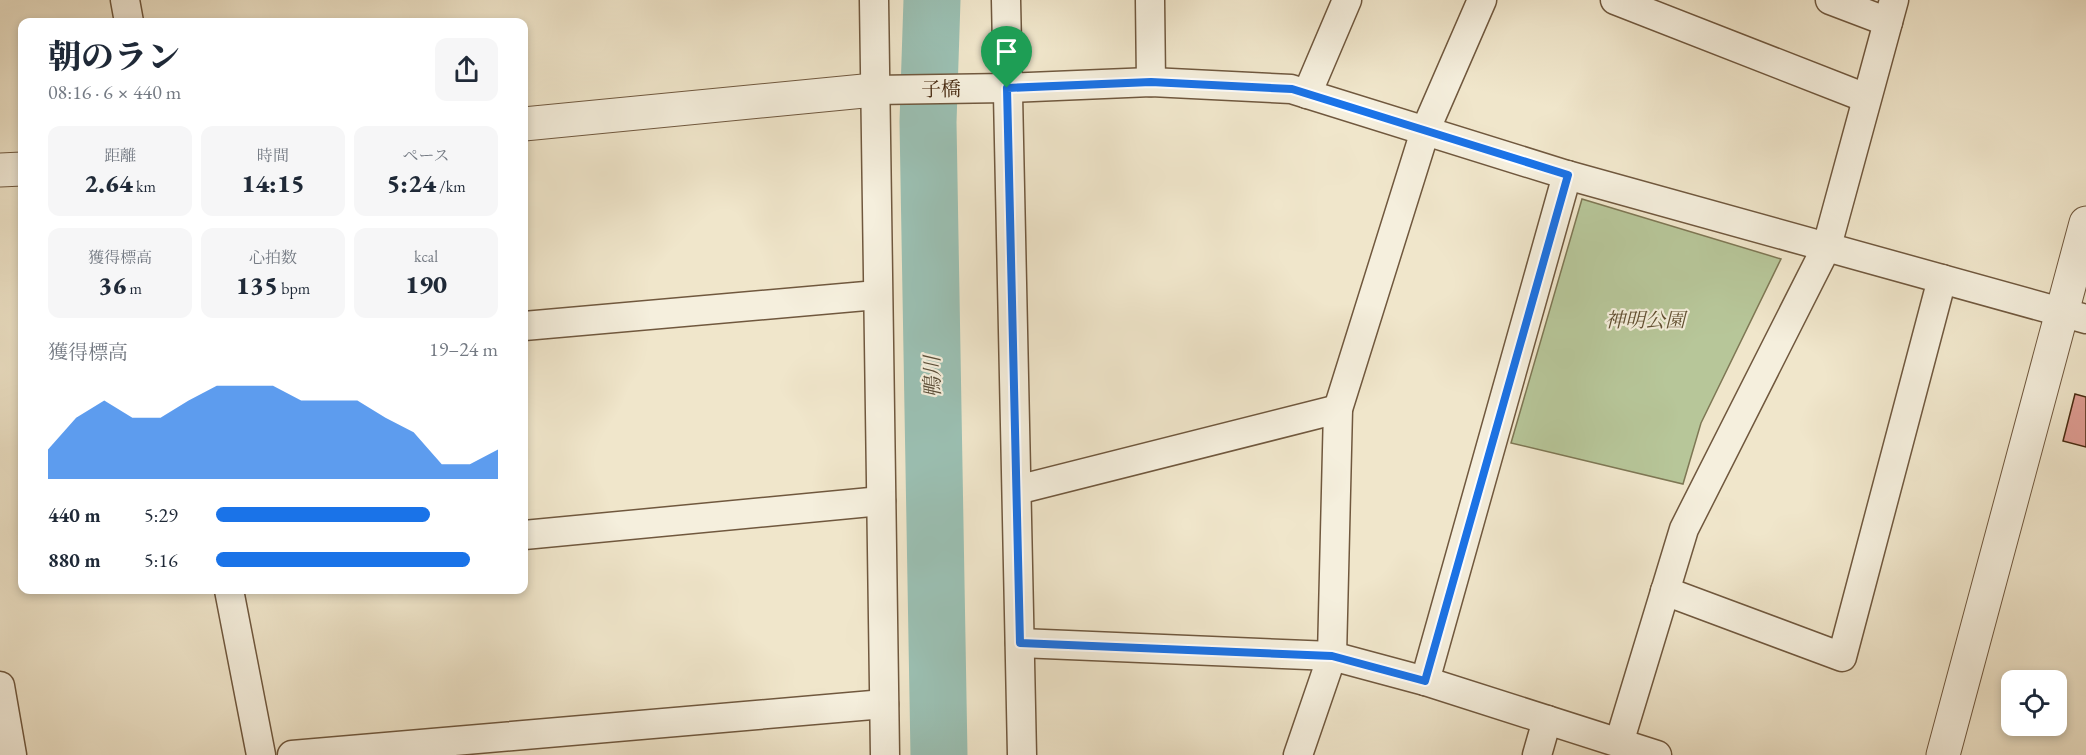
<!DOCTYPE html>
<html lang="ja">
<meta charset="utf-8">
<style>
body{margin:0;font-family:"EB Garamond","Noto Serif JP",serif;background:#f6f6f7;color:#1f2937;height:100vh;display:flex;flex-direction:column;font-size:22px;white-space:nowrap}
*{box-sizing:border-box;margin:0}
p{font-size:20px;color:#747a83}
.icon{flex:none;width:33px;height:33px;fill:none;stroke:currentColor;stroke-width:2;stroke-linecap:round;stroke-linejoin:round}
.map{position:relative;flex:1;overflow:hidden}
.side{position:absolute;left:18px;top:18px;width:510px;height:576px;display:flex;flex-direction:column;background:#fff;border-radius:12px;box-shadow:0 3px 9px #0003}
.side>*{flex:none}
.tools{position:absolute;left:2001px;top:670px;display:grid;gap:12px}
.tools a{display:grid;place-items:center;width:66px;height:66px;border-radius:12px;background:#fff;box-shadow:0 3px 9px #0003;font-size:30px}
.pin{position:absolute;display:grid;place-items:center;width:51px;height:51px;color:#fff;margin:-62px -26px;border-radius:50% 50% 50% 0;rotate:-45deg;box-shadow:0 0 6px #0007}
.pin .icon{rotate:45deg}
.round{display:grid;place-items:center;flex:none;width:63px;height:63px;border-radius:12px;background:#f6f6f7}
.overview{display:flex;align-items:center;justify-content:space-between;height:102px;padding:0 30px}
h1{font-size:33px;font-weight:800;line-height:45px}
.metrics{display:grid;grid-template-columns:repeat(3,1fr);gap:9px;height:102px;padding:6px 30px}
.metrics div{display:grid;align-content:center;border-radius:12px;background:#f6f6f7;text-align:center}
.metrics b{font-size:26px;font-weight:800}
.metrics small{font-size:16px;font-weight:400}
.metrics p{font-size:16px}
.chart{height:168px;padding:12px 30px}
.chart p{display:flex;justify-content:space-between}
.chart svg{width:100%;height:108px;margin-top:6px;fill:#1a73e8;opacity:.7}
ul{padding:0 30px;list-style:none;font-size:20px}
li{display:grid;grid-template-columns:96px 72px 1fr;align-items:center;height:45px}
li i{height:15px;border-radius:8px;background:#1a73e8}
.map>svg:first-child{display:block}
.green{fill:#b7c699;stroke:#7e7754;stroke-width:1.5}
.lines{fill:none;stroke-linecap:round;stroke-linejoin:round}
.river{stroke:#9bc0b3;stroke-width:57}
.building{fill:#e09d94;stroke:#46280f;stroke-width:1.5}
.minor-casing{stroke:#70583e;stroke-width:31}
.tertiary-casing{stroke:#70583e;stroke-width:35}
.minor{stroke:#f5efdd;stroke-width:28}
.tertiary{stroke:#f5efdd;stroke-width:33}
.route-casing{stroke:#fff;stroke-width:12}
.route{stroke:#1a73e8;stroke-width:8}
.labels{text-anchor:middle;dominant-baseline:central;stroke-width:4.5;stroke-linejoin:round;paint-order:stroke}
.street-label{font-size:20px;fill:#46280f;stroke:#f5efdd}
.park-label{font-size:20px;font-style:italic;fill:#625032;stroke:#f5efdd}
.water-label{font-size:21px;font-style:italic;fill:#5b4e38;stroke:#f5efdd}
</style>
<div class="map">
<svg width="2086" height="755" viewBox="0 0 2086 755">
<rect width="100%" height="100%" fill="#f0e6cb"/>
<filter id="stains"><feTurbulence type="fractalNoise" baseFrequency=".00333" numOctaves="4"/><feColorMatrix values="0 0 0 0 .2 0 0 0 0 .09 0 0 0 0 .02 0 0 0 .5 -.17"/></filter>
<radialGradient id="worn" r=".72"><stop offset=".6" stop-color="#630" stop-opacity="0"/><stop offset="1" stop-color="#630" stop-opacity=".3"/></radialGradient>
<!-- green -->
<polygon class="green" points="1582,199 1781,259 1701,423 1683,484 1511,443"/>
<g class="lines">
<!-- river -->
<polyline class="river" points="932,0 928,122 939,755"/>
</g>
<!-- building -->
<polygon class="building" points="2075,394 2086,397 2086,447 2063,441"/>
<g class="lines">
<defs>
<g id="minor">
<polyline points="125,0 129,22"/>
<polyline points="874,0 885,755"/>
<polyline points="1006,0 1022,755"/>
<polyline points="1150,0 1151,82"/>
<polyline points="1615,0 1866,98"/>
<polyline points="1830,0 1888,22"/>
<polyline points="874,90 1007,88 1151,82 1291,89 1567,175 2086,319"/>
<polyline points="1307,94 1347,0"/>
<polyline points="524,326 877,295"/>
<polyline points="1017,490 1338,409"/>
<polyline points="524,535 881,501"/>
<polyline points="229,590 261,755"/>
<polyline points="1665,591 1842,657 1942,279"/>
<polyline points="1020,643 1332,656 1425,681 1657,755"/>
<polyline points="1425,681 1567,175"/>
<polyline points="0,686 12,755"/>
<polyline points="1619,743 1684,529 1827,246 1894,0"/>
<polyline points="292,755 884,704"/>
<polyline points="1298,755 1332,656 1338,409 1425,131 1482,0"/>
<polyline points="1537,755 1547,720"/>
</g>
<g id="tertiary">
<polyline points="524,124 874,90"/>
<polyline points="0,170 22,169"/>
<polyline points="1943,755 2086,223"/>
</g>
</defs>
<!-- minor casing -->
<use href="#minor" class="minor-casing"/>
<!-- tertiary casing -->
<use href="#tertiary" class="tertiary-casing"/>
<!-- minor -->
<use href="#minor" class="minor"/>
<!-- tertiary -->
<use href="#tertiary" class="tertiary"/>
</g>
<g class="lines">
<defs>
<polygon id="route" points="1151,82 1292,89 1568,175 1425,681 1332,656 1020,643 1007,88"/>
</defs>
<!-- route casing -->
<use href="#route" class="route-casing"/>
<!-- route -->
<use href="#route" class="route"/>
</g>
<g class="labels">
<!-- street labels -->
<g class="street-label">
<text transform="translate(941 89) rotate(-1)">子橋</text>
</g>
<!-- park labels -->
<g class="park-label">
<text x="1645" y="320">神明公園</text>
</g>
<!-- water labels -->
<g class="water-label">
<text transform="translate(932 377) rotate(-91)">鴨川</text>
</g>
</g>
<rect width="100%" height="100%" filter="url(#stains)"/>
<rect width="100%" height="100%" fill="url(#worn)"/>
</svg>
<div class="tools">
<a><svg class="icon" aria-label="locate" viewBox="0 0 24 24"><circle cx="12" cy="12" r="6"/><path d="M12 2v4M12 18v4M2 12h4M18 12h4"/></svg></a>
</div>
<div class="pin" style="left:1007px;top:88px;background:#1e9e55"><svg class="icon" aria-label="arrive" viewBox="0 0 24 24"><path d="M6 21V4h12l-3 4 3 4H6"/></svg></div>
<section class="side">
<div class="overview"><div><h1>朝のラン</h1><p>08:16 · 6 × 440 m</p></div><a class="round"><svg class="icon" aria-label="share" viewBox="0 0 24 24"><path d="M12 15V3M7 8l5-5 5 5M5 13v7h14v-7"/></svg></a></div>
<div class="metrics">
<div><p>距離</p><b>2.64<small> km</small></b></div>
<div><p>時間</p><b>14:15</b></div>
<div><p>ペース</p><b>5:24<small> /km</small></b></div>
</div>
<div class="metrics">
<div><p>獲得標高</p><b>36<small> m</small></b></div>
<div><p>心拍数</p><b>135<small> bpm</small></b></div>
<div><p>kcal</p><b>190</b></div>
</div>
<div class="chart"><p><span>獲得標高</span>19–24 m</p>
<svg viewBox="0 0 160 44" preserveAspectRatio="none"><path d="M0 44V32L10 19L20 12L30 19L40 19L50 12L60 6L70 6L80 6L90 12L100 12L110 12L120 19L130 25L140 38L150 38L160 32V44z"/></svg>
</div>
<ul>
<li><b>440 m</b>5:29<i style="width:76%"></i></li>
<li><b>880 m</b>5:16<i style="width:90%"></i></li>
</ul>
</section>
</div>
